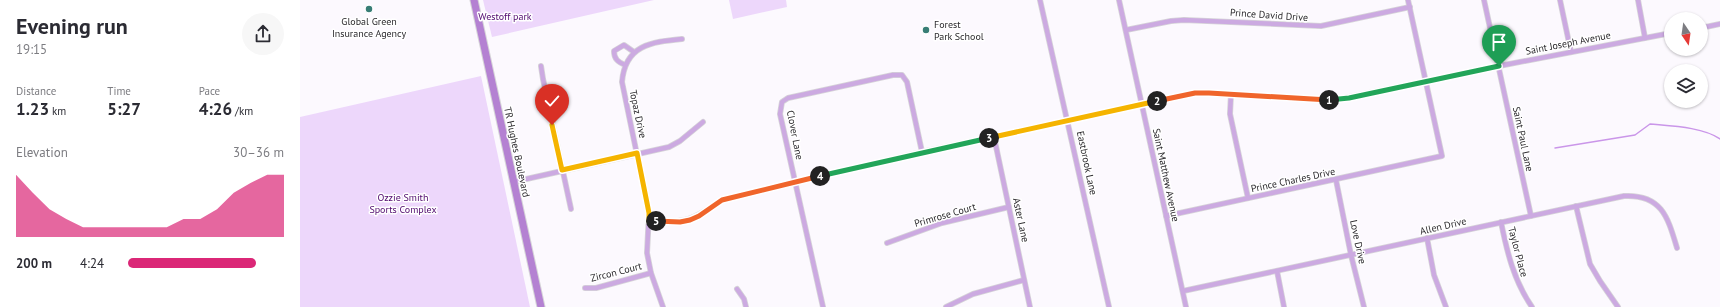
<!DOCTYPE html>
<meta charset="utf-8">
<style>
body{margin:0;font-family:"PT Sans",sans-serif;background:#f7f7f7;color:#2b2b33;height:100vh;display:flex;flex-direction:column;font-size:15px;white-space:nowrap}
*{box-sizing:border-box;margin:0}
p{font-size:13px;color:#7c7c81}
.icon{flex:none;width:22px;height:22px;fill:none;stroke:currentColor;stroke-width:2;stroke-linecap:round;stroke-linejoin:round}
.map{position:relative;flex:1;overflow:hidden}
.panel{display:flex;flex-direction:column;background:#fff;width:300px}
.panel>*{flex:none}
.needle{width:26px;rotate:167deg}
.fabs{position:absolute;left:1364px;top:12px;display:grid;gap:8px}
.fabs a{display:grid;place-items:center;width:44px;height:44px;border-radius:50%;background:#fff;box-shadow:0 1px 3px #0004;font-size:20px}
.pin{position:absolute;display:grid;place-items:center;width:34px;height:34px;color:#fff;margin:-41px -17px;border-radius:50% 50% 50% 0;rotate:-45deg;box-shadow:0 0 4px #0007}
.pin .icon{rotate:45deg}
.km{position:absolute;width:20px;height:20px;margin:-10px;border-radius:50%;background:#222;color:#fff;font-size:11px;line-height:20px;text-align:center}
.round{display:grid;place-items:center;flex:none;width:42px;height:42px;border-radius:21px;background:#f7f7f7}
.overview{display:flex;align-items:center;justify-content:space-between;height:68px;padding:0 16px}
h1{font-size:22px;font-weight:800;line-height:30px}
.stats{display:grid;grid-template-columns:repeat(3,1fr);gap:6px;height:68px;padding:4px 16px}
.stats div{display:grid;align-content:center}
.stats b{font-size:17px;font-weight:800}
.stats small{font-size:11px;font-weight:400}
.stats p{font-size:11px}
.chart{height:112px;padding:8px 16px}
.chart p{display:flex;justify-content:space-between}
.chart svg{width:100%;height:72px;margin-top:4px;fill:#db2777;opacity:.7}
ul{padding:0 16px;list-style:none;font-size:13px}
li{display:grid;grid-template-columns:64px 48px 1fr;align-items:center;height:30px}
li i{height:10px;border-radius:5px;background:#db2777}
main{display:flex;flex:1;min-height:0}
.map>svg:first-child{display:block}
.green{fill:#edd7fb}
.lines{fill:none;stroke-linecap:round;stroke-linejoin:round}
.stream{stroke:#ca96e9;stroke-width:1.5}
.minor-casing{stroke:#d6d4d8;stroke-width:6}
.secondary-casing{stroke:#d6d4d8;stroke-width:9}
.minor{stroke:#ccaae1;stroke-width:4.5}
.secondary{stroke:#b481d2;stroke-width:7}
.split-1-casing{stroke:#fff;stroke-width:8}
.split-2-casing{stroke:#fff;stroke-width:8}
.split-3-casing{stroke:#fff;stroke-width:8}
.split-4-casing{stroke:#fff;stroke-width:8}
.split-5-casing{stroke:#fff;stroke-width:8}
.split-6-casing{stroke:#fff;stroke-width:8}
.split-1{stroke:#22a559;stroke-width:5}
.split-2{stroke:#f0652b;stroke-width:5}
.split-3{stroke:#f5b400;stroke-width:5}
.split-4{stroke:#22a559;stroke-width:5}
.split-5{stroke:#f0652b;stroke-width:5}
.split-6{stroke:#f5b400;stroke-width:5}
.poi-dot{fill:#377d75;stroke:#fff;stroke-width:1.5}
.labels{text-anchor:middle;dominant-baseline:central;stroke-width:3;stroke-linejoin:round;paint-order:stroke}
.street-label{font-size:10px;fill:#2b292d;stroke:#fff}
.park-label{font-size:10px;fill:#4f076d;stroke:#fff}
.poi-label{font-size:10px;fill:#2b292d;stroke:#fff}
</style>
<main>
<section class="panel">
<div class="overview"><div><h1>Evening run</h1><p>19:15</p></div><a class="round"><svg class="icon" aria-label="share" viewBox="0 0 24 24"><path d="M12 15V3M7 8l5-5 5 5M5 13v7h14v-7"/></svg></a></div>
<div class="stats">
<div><p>Distance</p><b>1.23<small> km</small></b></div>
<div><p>Time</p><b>5:27</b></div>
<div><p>Pace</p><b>4:26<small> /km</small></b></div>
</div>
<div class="chart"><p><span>Elevation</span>30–36 m</p>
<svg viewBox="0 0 160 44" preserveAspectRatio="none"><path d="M0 44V6L10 17L20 27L30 33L40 38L50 38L60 38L70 38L80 38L90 38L100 33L110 33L120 27L130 17L140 11L150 6L160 6V44z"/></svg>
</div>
<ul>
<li><b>200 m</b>4:24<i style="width:82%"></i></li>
</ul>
</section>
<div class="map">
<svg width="1420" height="307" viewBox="0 0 1420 307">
<rect width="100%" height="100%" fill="#fcf9fe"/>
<!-- green -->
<g class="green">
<polygon points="183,0 354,0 192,37"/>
<polygon points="429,0 486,0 487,7 433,19"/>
<polygon points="181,76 230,307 0,307 0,117"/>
</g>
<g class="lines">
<!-- stream -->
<path class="stream" d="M1255,148l80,-13 15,-11c21,2 53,3 70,15"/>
<defs>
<g id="minor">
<polyline points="740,0 809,307"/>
<polyline points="819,0 886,307"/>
<polyline points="1184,0 1231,216"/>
<polyline points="1260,0 1271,52"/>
<polyline points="1338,0 1345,38"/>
<polyline points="1401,28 1420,24"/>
<polyline points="826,30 871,21 884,20 1021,26 1110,7"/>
<path d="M325,65c-7,-3 -11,-6 -11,-14l10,-6 10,7"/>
<polyline points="241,66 243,79 271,209"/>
<polyline points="931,94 930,114 948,198"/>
<polyline points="694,137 730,307"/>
<polyline points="1036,180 1051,255 1064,307"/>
<polyline points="213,182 369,147 380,141 403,122"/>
<polyline points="1276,206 1290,264 1300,281 1318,307"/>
<polyline points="866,216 1142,156 1108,0"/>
<path d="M349,221c38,2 42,0 73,-21l200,-48 273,-59 140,7 164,-34 172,-33"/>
<path d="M1201,222c6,30 13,59 31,85"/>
<polyline points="1127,238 1134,275 1146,307"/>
<polyline points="587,243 642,223 709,207"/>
<polyline points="977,271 984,307"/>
<polyline points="285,288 296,288 351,273"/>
<polyline points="437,289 444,299 446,307"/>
<path d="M883,291l441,-95c38,-2 44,22 53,52"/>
<path d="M363,307l-12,-34 -4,-20 2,-40 -27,-131c3,-37 29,-40 60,-43"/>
<polyline points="523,307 480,114 482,102 488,98 593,75 602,75 607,82 622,152"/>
<polyline points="646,307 673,294 724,280"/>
</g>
<polyline id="secondary" points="174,0 241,307"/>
</defs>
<!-- minor casing -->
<use href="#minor" class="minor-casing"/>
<!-- secondary casing -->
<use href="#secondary" class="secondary-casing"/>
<!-- minor -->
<use href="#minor" class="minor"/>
<!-- secondary -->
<use href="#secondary" class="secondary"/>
</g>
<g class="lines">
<defs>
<polyline id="split-1" points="1029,100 1049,98 1199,66"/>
<polyline id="split-2" points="857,101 895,93 909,93 1029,100"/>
<polyline id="split-3" points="689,138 857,101"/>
<polyline id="split-4" points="520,176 689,138"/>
<polyline id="split-5" points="356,221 380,222 390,220 399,216 422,200 520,176"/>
<polyline id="split-6" points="252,125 262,170 337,153 349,213 349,221 356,221"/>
</defs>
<!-- split-1 casing -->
<use href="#split-1" class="split-1-casing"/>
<!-- split-2 casing -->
<use href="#split-2" class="split-2-casing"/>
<!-- split-3 casing -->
<use href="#split-3" class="split-3-casing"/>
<!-- split-4 casing -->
<use href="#split-4" class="split-4-casing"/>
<!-- split-5 casing -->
<use href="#split-5" class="split-5-casing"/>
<!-- split-6 casing -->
<use href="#split-6" class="split-6-casing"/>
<!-- split-1 -->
<use href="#split-1" class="split-1"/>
<!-- split-2 -->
<use href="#split-2" class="split-2"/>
<!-- split-3 -->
<use href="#split-3" class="split-3"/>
<!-- split-4 -->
<use href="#split-4" class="split-4"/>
<!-- split-5 -->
<use href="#split-5" class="split-5"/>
<!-- split-6 -->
<use href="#split-6" class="split-6"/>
</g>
<!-- markers -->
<g class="poi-dot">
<circle cx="69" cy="9" r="4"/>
<circle cx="626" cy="30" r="4"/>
</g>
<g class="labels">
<!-- street labels -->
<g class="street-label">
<text transform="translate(969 15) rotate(4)">Prince David Drive</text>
<text transform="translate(1268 43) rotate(-11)">Saint Joseph Avenue</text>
<text transform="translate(338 114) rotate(78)">Topaz Drive</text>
<text transform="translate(495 135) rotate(79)">Clover Lane</text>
<text transform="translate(1223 139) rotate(78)">Saint Paul Lane</text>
<text transform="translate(217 152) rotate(78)">TR Hughes Boulevard</text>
<text transform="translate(787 163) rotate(78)">Eastbrook Lane</text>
<text transform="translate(866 175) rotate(78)">Saint Matthew Avenue</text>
<text transform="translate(993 180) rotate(-12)">Prince Charles Drive</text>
<text transform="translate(645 215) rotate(-16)">Primrose Court</text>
<text transform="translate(721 220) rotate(78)">Aster Lane</text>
<text transform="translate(1143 226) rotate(-13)">Allen Drive</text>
<text transform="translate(1058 242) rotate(78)">Love Drive</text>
<text transform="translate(1218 252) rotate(75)">Taylor Place</text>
<text transform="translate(316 272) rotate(-14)">Zircon Court</text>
</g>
<!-- park labels -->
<g class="park-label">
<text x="205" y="16">Westoff park</text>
<text x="103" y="197">Ozzie Smith<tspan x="103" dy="12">Sports Complex</tspan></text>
</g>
<!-- poi labels -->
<g class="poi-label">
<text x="69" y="21">Global Green<tspan x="69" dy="12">Insurance Agency</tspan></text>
<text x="634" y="24" text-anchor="start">Forest<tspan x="634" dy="12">Park School</tspan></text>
</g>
</g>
</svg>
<div class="fabs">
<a><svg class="needle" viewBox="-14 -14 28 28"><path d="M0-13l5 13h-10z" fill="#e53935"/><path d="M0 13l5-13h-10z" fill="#7c7c81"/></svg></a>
<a><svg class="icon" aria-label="layers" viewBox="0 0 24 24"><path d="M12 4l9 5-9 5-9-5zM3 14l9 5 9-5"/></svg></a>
</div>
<div class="pin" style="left:1199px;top:66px;background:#1e9e55"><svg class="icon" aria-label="arrive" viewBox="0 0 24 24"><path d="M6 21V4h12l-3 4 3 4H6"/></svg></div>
<div class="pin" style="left:252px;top:125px;background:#d93025"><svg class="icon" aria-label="check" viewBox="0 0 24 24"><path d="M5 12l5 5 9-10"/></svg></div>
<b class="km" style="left:1029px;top:100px">1</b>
<b class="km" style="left:857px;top:101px">2</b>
<b class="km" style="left:689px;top:138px">3</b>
<b class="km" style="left:520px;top:176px">4</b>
<b class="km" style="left:356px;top:221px">5</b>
</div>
</main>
